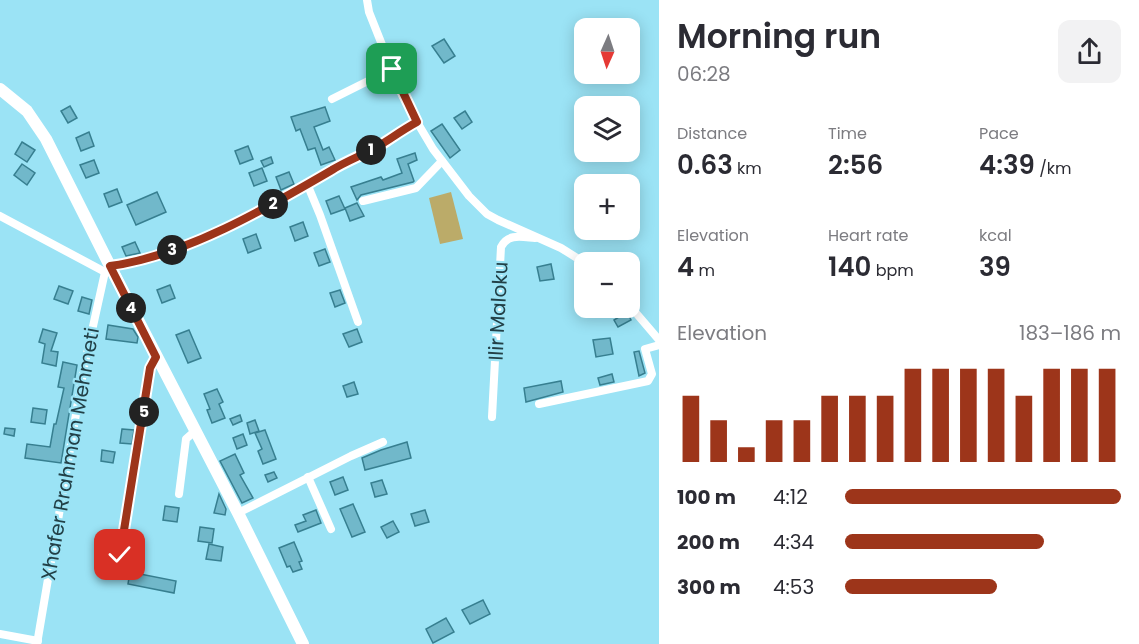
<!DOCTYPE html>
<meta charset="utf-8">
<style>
body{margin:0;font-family:Poppins,sans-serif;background:#f2f2f3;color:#2b2b33;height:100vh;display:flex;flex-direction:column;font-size:22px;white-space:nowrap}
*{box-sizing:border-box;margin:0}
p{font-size:20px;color:#7c7c81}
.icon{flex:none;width:33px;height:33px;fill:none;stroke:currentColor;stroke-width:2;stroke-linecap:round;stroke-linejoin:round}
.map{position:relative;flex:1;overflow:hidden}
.details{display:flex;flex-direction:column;background:#fff;width:480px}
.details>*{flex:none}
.needle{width:39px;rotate:183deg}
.tools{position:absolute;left:574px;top:18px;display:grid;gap:12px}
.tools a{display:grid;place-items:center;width:66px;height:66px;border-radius:12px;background:#fff;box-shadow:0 3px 15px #0003;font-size:30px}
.pin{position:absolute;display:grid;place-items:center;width:51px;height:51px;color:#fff;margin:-26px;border-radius:12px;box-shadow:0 3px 9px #0006}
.km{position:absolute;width:30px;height:30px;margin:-15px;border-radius:50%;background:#222;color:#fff;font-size:16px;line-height:30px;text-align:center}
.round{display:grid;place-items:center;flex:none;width:63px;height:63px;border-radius:12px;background:#f2f2f3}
.summary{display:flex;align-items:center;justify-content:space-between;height:102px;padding:0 18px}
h1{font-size:33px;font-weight:600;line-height:45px}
.stats{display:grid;grid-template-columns:repeat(3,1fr);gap:9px;height:102px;padding:6px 18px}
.stats div{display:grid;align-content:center}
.stats b{font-size:26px;font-weight:600}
.stats small{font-size:16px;font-weight:400}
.stats p{font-size:16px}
.chart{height:168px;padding:12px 18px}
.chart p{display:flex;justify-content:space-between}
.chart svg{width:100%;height:108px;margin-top:6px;stroke:#9d351a;stroke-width:6}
ul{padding:0 18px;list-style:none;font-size:20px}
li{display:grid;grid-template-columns:96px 72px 1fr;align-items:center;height:45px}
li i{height:15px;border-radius:8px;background:#9d351a}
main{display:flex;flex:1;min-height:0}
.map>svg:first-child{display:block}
.green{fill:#bbab69}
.building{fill:#71b8ca;stroke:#377f90;stroke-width:1.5}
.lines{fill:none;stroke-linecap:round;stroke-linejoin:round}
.street{stroke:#fff;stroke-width:8}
.secondary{stroke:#fff;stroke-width:12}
.route-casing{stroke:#fff;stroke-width:12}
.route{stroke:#9d351a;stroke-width:8}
.labels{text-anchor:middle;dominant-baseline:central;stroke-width:4.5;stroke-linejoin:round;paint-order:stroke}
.street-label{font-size:20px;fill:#224047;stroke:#9be3f5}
</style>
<main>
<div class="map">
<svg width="659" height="644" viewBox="0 0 659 644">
<rect width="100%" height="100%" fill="#9be3f5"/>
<!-- green -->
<polygon class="green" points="451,192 463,239 440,244 429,198"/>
<!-- building -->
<g class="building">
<polygon points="444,39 455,56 444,63 432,46"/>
<polygon points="70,106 77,118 68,123 61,111"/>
<polygon points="325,107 330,121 314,127 323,150 329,147 335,160 321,165 315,148 308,150 300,129 296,131 291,117"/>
<polygon points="465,111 472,122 462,129 454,118"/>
<polygon points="442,124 460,150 450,158 431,131"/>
<polygon points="89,132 94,146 81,151 76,138"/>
<polygon points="22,142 35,150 27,162 15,154"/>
<polygon points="248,146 253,159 240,164 235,151"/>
<polygon points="415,153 417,160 408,164 414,181 413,182 361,195 357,200 351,187 381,177 383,180 402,173 397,159"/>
<polygon points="271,157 273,163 264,167 261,161"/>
<polygon points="94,160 99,173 86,178 80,165"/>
<polygon points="22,164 35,173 27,185 14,175"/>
<polygon points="262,168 267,181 254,186 249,173"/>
<polygon points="289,172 294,184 281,190 276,177"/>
<polygon points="117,189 122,202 109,207 104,194"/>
<polygon points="157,192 166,212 136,225 127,205"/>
<polygon points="339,196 345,209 331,214 326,201"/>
<polygon points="357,203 364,216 350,221 345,208"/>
<polygon points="303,222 308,236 295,241 290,227"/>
<polygon points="256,234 261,248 248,253 243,239"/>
<polygon points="135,242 140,253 126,256 122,247"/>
<polygon points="325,249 330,262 319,266 314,253"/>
<polygon points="551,264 554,279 540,281 537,267"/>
<polygon points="170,285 175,298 162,303 157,290"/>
<polygon points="59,286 73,291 68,304 54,299"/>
<polygon points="340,290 345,303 335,307 330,293"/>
<polygon points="82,297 92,300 89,314 78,311"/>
<polygon points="627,312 631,320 618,327 614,320"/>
<polygon points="108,325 133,329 138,337 137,343 106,339"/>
<polygon points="43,329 57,333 51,351 58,352 56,366 42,363 45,344 39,342"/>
<polygon points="357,329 362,342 349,347 343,334"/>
<polygon points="189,330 201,358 188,363 176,335"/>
<polygon points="610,338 613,354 596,357 593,340"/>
<polygon points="639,351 645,373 639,376 634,352"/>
<polygon points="63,362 77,365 61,463 25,458 27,444 50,447 54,424 56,424 64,388 58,387"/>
<polygon points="612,374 614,382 600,385 598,378"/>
<polygon points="561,381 563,392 526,402 524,388"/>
<polygon points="354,382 358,394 347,397 343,386"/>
<polygon points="217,389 223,402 219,404 225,418 212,423 207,410 210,409 204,394"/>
<polygon points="33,408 47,410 45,424 31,422"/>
<polygon points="240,415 242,421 233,425 230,419"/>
<polygon points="255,420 259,431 250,434 247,423"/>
<polygon points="5,428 15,429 14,436 4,434"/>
<polygon points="122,429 134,430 132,444 120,443"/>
<polygon points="265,430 276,459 263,464 258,451 262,449 255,433"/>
<polygon points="243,434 247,445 237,449 233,438"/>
<polygon points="407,442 411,458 365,470 362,458 381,450"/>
<polygon points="102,450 115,452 113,463 101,461"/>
<polygon points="235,454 244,473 240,475 253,498 242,503 220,461"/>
<polygon points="274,472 277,478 268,482 265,475"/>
<polygon points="343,477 348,490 335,495 330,482"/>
<polygon points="382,480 387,494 375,497 371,483"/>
<polygon points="219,494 226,509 225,515 214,513"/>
<polygon points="353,504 365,532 352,537 340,509"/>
<polygon points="165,506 179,508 177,522 163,520"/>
<polygon points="316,510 321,523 298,532 295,525 306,521 303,515"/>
<polygon points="425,510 429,522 415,526 411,514"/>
<polygon points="393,521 399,532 387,538 381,527"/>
<polygon points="200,527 214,529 212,543 198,541"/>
<polygon points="294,542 302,561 299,562 302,569 293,572 290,566 287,567 279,548"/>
<polygon points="209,544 223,547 221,561 206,559"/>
<polygon points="130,572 176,581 174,593 128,584"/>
<polygon points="483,600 490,614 470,624 462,610"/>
<polygon points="446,618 454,632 433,643 426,629"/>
</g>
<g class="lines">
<!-- street -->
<g class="street">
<polyline points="367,0 369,12 402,95 417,122 433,149 469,196 487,214 498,220 561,248 585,263"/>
<polyline points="332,99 392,69"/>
<polyline points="308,186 320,215 358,322"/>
<polyline points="363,201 416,188 442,161"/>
<polyline points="0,216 105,272"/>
<polyline points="630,306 659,340"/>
<polyline points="539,404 648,381 652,374 645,349 659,345"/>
<path d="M492,417l9,-170c7,-14 21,-10 34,-9"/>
<polyline points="308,477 331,529"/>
<polyline points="179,494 186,439 195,431"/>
<polyline points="238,513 351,456 383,442"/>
<polyline points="121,555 150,368 157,357"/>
<polyline points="0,634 38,641"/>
<path d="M37,644l47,-277 21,-95 5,-6c75,-10 157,-58 222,-96 16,-10 34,-16 49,-26 12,-7 23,-15 36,-22"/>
</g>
<!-- secondary -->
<polyline class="secondary" points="0,89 27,111 46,139 110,266 238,513 303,644"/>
</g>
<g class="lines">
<defs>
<path id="route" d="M120,555l30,-187 6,-11 -46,-91c75,-10 157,-58 222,-96 16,-10 34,-16 50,-26 11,-7 22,-15 35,-22l-25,-53"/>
</defs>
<!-- route casing -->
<use href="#route" class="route-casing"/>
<!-- route -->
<use href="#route" class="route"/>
</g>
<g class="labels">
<!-- street labels -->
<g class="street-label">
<text transform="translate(498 311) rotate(-87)">Ilir Maloku</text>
<text transform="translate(70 454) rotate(-80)">Xhafer Rrahman Mehmeti</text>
</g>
</g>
</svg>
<div class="tools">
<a><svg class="needle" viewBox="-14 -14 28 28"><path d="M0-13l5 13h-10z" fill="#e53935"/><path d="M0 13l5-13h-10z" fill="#7c7c81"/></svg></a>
<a><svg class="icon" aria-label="layers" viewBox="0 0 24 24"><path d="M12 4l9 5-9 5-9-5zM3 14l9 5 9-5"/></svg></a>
<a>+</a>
<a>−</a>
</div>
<div class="pin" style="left:392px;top:69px;background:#1e9e55"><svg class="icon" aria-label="arrive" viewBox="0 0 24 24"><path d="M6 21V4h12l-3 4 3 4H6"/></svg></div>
<div class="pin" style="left:120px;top:555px;background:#d93025"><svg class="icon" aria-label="check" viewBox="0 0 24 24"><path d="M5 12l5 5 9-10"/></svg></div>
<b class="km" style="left:371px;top:150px">1</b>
<b class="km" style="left:273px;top:204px">2</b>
<b class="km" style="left:172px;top:250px">3</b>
<b class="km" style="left:131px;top:308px">4</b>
<b class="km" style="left:144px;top:412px">5</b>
</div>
<section class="details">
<div class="summary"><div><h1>Morning run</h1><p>06:28</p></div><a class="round"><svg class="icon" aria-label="share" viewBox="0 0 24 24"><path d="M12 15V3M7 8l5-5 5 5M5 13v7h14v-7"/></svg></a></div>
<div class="stats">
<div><p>Distance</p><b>0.63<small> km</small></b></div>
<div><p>Time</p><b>2:56</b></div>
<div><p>Pace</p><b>4:39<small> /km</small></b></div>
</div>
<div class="stats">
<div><p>Elevation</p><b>4<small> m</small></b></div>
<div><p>Heart rate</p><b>140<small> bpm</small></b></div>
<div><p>kcal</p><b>39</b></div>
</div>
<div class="chart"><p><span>Elevation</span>183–186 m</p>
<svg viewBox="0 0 160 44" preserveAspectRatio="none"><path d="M5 44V17M15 44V27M25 44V38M35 44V27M45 44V27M55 44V17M65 44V17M75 44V17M85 44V6M95 44V6M105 44V6M115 44V6M125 44V17M135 44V6M145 44V6M155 44V6"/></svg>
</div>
<ul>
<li><b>100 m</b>4:12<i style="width:100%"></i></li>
<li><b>200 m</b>4:34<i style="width:72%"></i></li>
<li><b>300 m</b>4:53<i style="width:55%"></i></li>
</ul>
</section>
</main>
